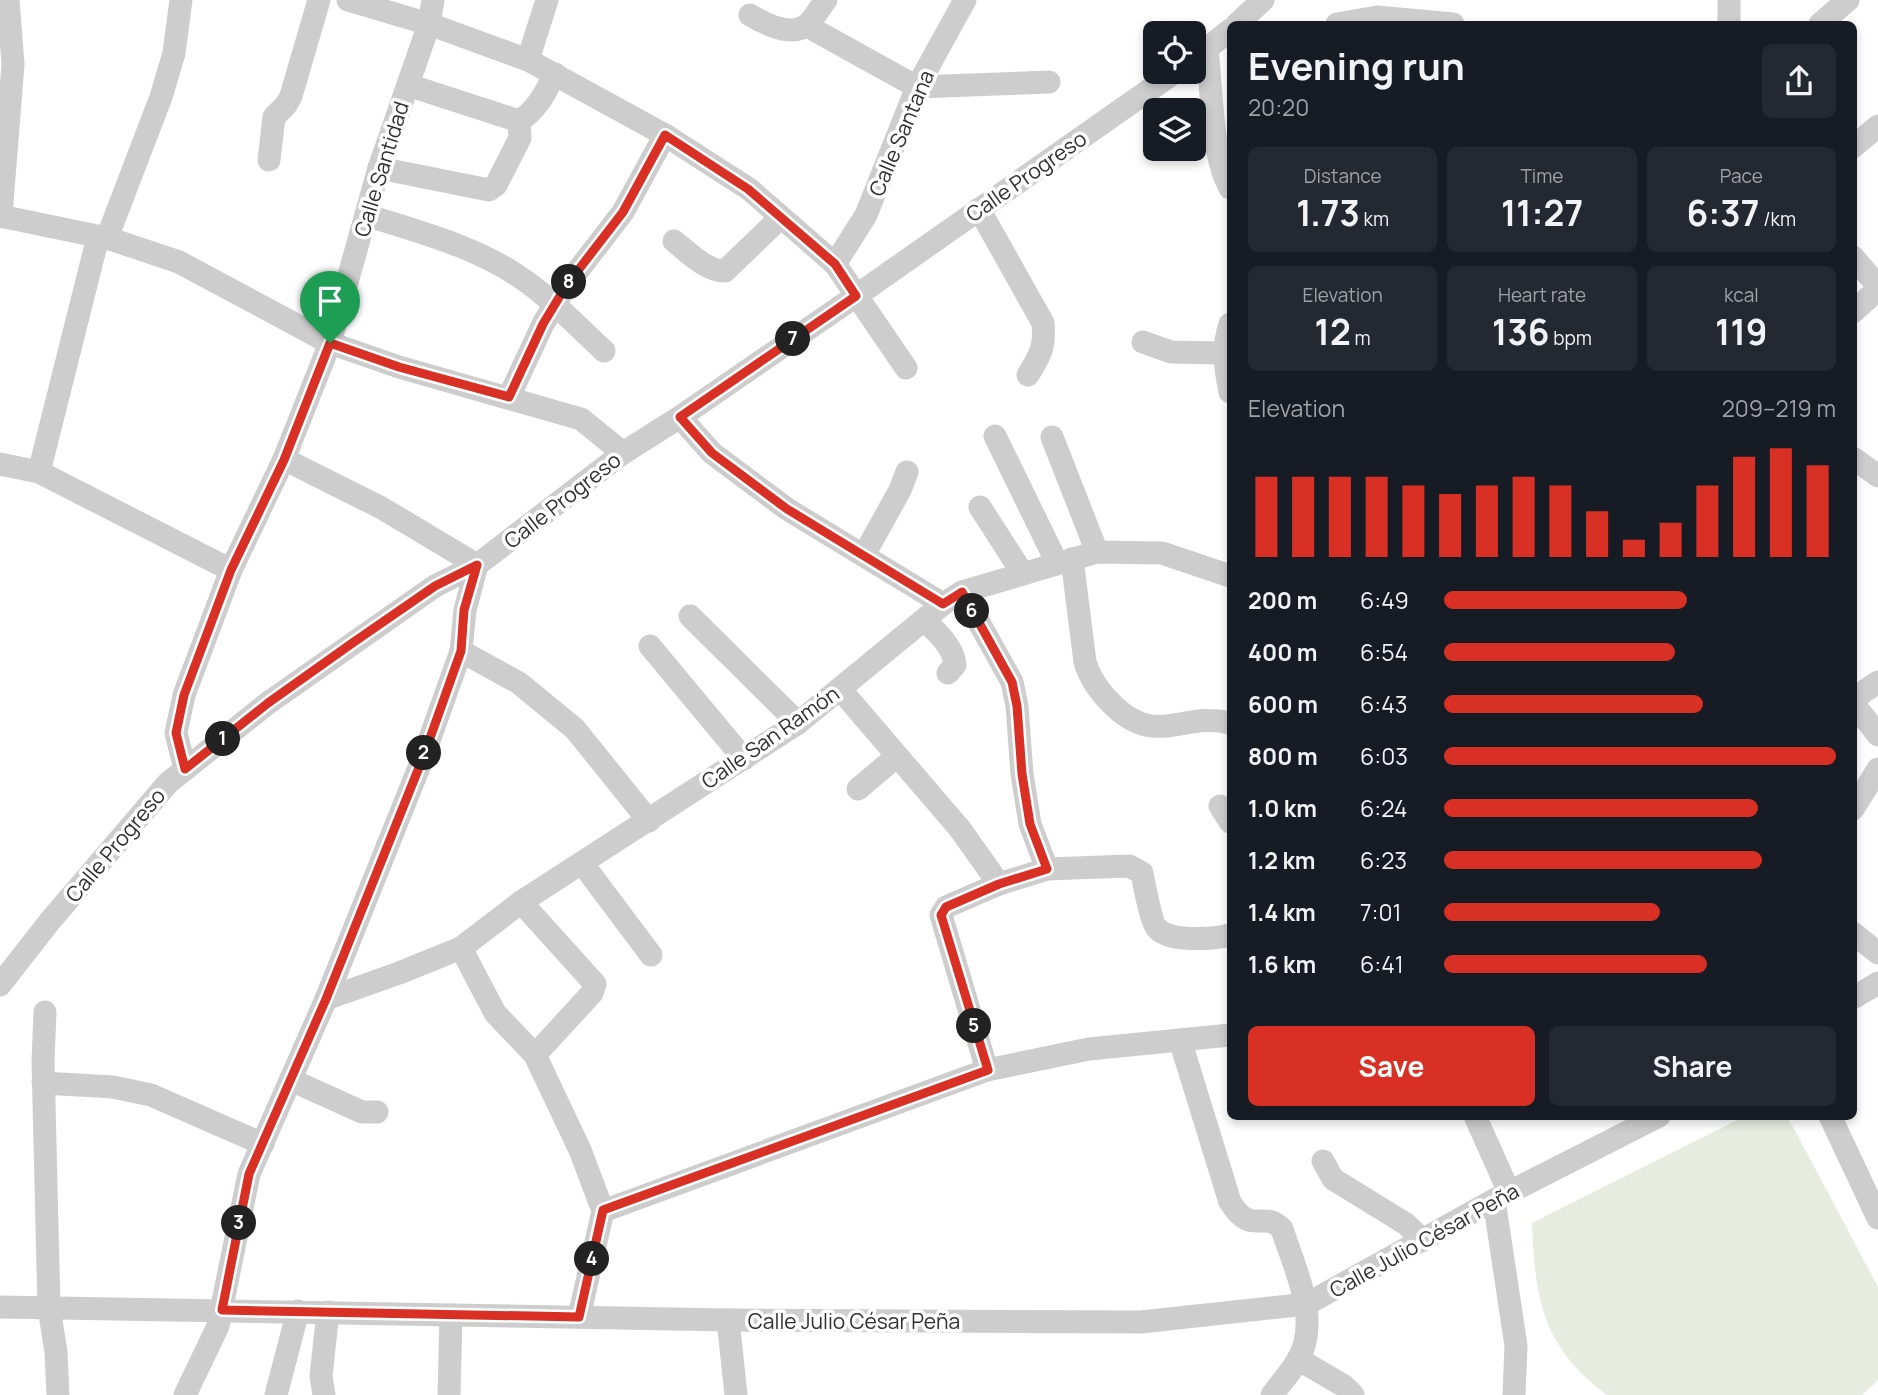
<!DOCTYPE html>
<meta charset="utf-8">
<style>
body{margin:0;font-family:Manrope,sans-serif;background:#242831;color:#f1f3f6;height:100vh;display:flex;flex-direction:column;font-size:26px;white-space:nowrap}
*{box-sizing:border-box;margin:0}
p{font-size:23px;color:#9ea1a6}
.icon{flex:none;width:38px;height:38px;fill:none;stroke:currentColor;stroke-width:2;stroke-linecap:round;stroke-linejoin:round}
.map{position:relative;flex:1;overflow:hidden}
.sheet{position:absolute;left:1227px;top:21px;width:630px;height:1099px;display:flex;flex-direction:column;background:#171b24;border-radius:10px;box-shadow:0 4px 10px #0003}
.sheet>*{flex:none}
.buttons{position:absolute;left:1143px;top:21px;display:grid;gap:14px}
.buttons a{display:grid;place-items:center;width:63px;height:63px;border-radius:10px;background:#171b24;box-shadow:0 4px 10px #0003;font-size:35px}
.pin{position:absolute;display:grid;place-items:center;width:60px;height:60px;color:#fff;margin:-72px -30px;border-radius:50% 50% 50% 0;rotate:-45deg;box-shadow:0 0 7px #0007}
.pin .icon{rotate:45deg}
.km{position:absolute;width:35px;height:35px;margin:-18px;border-radius:50%;background:#222;color:#fff;font-size:19px;line-height:35px;text-align:center}
.round{display:grid;place-items:center;flex:none;width:74px;height:74px;border-radius:10px;background:#242831}
.headline{display:flex;align-items:center;justify-content:space-between;height:119px;padding:0 21px}
h1{font-size:38px;font-weight:700;line-height:52px}
.figures{display:grid;grid-template-columns:repeat(3,1fr);gap:10px;height:119px;padding:7px 21px}
.figures div{display:grid;align-content:center;border-radius:10px;background:#242831;text-align:center}
.figures b{font-size:35px;font-weight:700}
.figures small{font-size:19px;font-weight:400}
.figures p{font-size:19px}
.chart{height:196px;padding:14px 21px}
.chart p{display:flex;justify-content:space-between}
.chart svg{width:100%;height:126px;margin-top:7px;stroke:#d93025;stroke-width:6}
.primary-button{display:flex;gap:14px;margin-top:auto;padding:14px 21px}
.primary-button a{flex:1;height:80px;border-radius:10px;background:#d93025;color:#fff;font-size:28px;font-weight:700;line-height:80px;text-align:center}
.primary-button a+a{background:#242831;color:#f1f3f6}
ul{padding:0 21px;list-style:none;font-size:23px}
li{display:grid;grid-template-columns:112px 84px 1fr;align-items:center;height:52px}
li i{height:18px;border-radius:9px;background:#d93025}
.map>svg:first-child{display:block}
.grass{fill:#e6ecdf}
.lines{fill:none;stroke-linecap:round;stroke-linejoin:round}
.minor{stroke:#cdcdcd;stroke-width:23}
.route-casing{stroke:#fff;stroke-width:14}
.route{stroke:#d93025;stroke-width:9}
.labels{text-anchor:middle;dominant-baseline:central;stroke-width:7;stroke-linejoin:round;paint-order:stroke}
.street-label{font-size:21px;fill:#303030;stroke:#fff}
</style>
<div class="map">
<svg width="1878" height="1395" viewBox="0 0 1878 1395">
<rect width="100%" height="100%" fill="#fff"/>
<!-- grass -->
<path class="grass" d="M1743,1117h43l6,8 86,162v93l-16,15h-255c-65,-48 -72,-96 -75,-172z"/>
<g class="lines">
<!-- minor -->
<g class="minor">
<polyline points="348,0 429,24 528,60 665,135 749,189 835,264 906,368"/>
<path d="M750,15c15,9 43,24 59,8 6,-6 11,-16 17,-23"/>
<polyline points="1237,24 1263,0"/>
<polyline points="1337,24 1377,17 1453,24"/>
<polyline points="1729,24 1729,0"/>
<polyline points="1820,24 1848,0"/>
<polyline points="807,26 917,87 1049,82"/>
<path d="M1207,50c5,38 4,105 23,138"/>
<polyline points="1194,59 1230,30"/>
<polyline points="528,60 547,0"/>
<polyline points="408,85 519,121"/>
<path d="M519,121c18,-11 26,-28 36,-47"/>
<polyline points="1853,147 1878,126"/>
<polyline points="269,160 274,117 286,105 291,96 319,0"/>
<polyline points="379,168 489,190 496,185 520,138 519,121"/>
<path d="M979,209l64,114c2,24 -2,31 -15,52"/>
<polyline points="1,215 13,64 8,0"/>
<path d="M366,215c53,17 112,32 158,65 29,20 54,47 80,71"/>
<polyline points="0,216 107,238 179,262 330,343 399,367 581,419 623,453"/>
<polyline points="107,238 161,97 174,53 181,0"/>
<path d="M674,241c14,11 32,30 51,30l56,-54"/>
<polyline points="1853,257 1878,286"/>
<polyline points="835,264 866,215 917,87 965,0"/>
<polyline points="1853,312 1878,289"/>
<path d="M1230,324c-8,24 -5,43 0,68"/>
<polyline points="1143,342 1171,352 1224,353"/>
<polyline points="509,397 543,324 566,286 623,212 665,135"/>
<polyline points="680,417 712,453 787,509 943,604"/>
<polyline points="995,436 1057,563"/>
<polyline points="1052,437 1097,552"/>
<polyline points="1853,458 1878,476"/>
<polyline points="0,464 39,472 231,570"/>
<polyline points="39,472 98,237"/>
<polyline points="980,507 1023,574"/>
<polyline points="864,555 900,490 907,472"/>
<path d="M1072,559l13,103c5,17 17,33 30,45 43,40 69,4 115,16"/>
<polyline points="962,592 1012,682 1017,706 1022,774 1030,824 1047,869"/>
<polyline points="690,616 798,723"/>
<path d="M924,620c12,11 30,27 31,45l-7,8"/>
<polyline points="650,646 744,759"/>
<polyline points="461,651 519,683 575,729 649,821"/>
<polyline points="840,689 960,829 999,884"/>
<polyline points="1853,699 1878,682"/>
<polyline points="1853,703 1878,735"/>
<polyline points="185,769 176,733 184,695 231,570 284,459 330,343 379,168 429,24 433,0"/>
<polyline points="858,789 897,756"/>
<polyline points="1220,806 1230,822"/>
<polyline points="1853,809 1878,769"/>
<polyline points="582,863 651,955"/>
<polyline points="521,902 595,984 592,993 535,1055"/>
<polyline points="1853,933 1878,953"/>
<polyline points="461,948 495,1013 535,1055 580,1150 603,1211 579,1317"/>
<polyline points="0,985 50,921 168,783 268,703 435,586 477,565 623,453 680,417 856,296 1175,72"/>
<polyline points="1853,998 1878,983"/>
<polyline points="326,999 399,973 461,948 521,902 798,723 943,604 962,592 1097,552 1162,553 1230,576"/>
<polyline points="45,1012 43,1061 49,1308 56,1352 58,1395"/>
<path d="M1180,1040l50,162c22,35 33,7 52,27 13,41 39,90 16,131 -7,12 -18,24 -26,35"/>
<path d="M987,1070l-46,-155 5,-8 53,-23 48,-15 82,-3 13,7c2,11 9,48 14,54 12,16 57,12 74,8"/>
<polyline points="291,1080 362,1112 377,1112"/>
<polyline points="43,1083 113,1087 151,1095 263,1144"/>
<polyline points="1475,1116 1509,1192"/>
<polyline points="1830,1116 1878,1218"/>
<polyline points="1323,1161 1333,1179 1406,1224 1423,1240"/>
<polyline points="1494,1200 1516,1346 1514,1395"/>
<polyline points="603,1211 987,1070 1089,1049 1230,1035"/>
<polyline points="0,1307 728,1320 1141,1322 1307,1304 1494,1200 1659,1116"/>
<polyline points="728,1320 736,1395"/>
<polyline points="1298,1359 1344,1386 1353,1395"/>
<polyline points="185,1395 218,1326 249,1174 326,999 424,755 461,651 465,610 477,565 380,507 284,459"/>
<polyline points="276,1395 298,1311"/>
<polyline points="324,1395 321,1376 328,1312"/>
<polyline points="449,1395 451,1315"/>
</g>
</g>
<g class="lines">
<defs>
<polygon id="route" points="665,135 748,189 835,264 856,296 680,417 712,453 787,509 943,604 962,592 1012,682 1017,706 1022,774 1030,824 1047,869 999,884 946,907 941,915 988,1070 603,1210 579,1317 222,1310 249,1174 326,999 424,755 461,651 464,610 477,565 435,586 351,644 268,703 185,769 176,733 184,695 231,570 284,460 330,343 399,367 509,397 543,324 566,286 623,212"/>
</defs>
<!-- route casing -->
<use href="#route" class="route-casing"/>
<!-- route -->
<use href="#route" class="route"/>
</g>
<g class="labels">
<!-- street labels -->
<g class="street-label">
<text transform="translate(901 133) rotate(-67)">Calle Santana</text>
<text transform="translate(381 169) rotate(-73)">Calle Santidad</text>
<text transform="translate(1026 176) rotate(-35)">Calle Progreso</text>
<text transform="translate(562 500) rotate(-38)">Calle Progreso</text>
<text transform="translate(770 737) rotate(-35)">Calle San Ramón</text>
<text transform="translate(115 845) rotate(-50)">Calle Progreso</text>
<text transform="translate(1424 1240) rotate(-29)">Calle Julio César Peña</text>
<text x="854" y="1321">Calle Julio César Peña</text>
</g>
</g>
</svg>
<div class="buttons">
<a><svg class="icon" aria-label="locate" viewBox="0 0 24 24"><circle cx="12" cy="12" r="6"/><path d="M12 2v4M12 18v4M2 12h4M18 12h4"/></svg></a>
<a><svg class="icon" aria-label="layers" viewBox="0 0 24 24"><path d="M12 4l9 5-9 5-9-5zM3 14l9 5 9-5"/></svg></a>
</div>
<div class="pin" style="left:330px;top:343px;background:#1e9e55"><svg class="icon" aria-label="arrive" viewBox="0 0 24 24"><path d="M6 21V4h12l-3 4 3 4H6"/></svg></div>
<b class="km" style="left:223px;top:739px">1</b>
<b class="km" style="left:424px;top:753px">2</b>
<b class="km" style="left:239px;top:1223px">3</b>
<b class="km" style="left:592px;top:1259px">4</b>
<b class="km" style="left:974px;top:1026px">5</b>
<b class="km" style="left:972px;top:611px">6</b>
<b class="km" style="left:793px;top:339px">7</b>
<b class="km" style="left:569px;top:282px">8</b>
<section class="sheet">
<div class="headline"><div><h1>Evening run</h1><p>20:20</p></div><a class="round"><svg class="icon" aria-label="share" viewBox="0 0 24 24"><path d="M12 15V3M7 8l5-5 5 5M5 13v7h14v-7"/></svg></a></div>
<div class="figures">
<div><p>Distance</p><b>1.73<small> km</small></b></div>
<div><p>Time</p><b>11:27</b></div>
<div><p>Pace</p><b>6:37<small> /km</small></b></div>
</div>
<div class="figures">
<div><p>Elevation</p><b>12<small> m</small></b></div>
<div><p>Heart rate</p><b>136<small> bpm</small></b></div>
<div><p>kcal</p><b>119</b></div>
</div>
<div class="chart"><p><span>Elevation</span>209–219 m</p>
<svg viewBox="0 0 160 44" preserveAspectRatio="none"><path d="M5 44V16M15 44V16M25 44V16M35 44V16M45 44V19M55 44V22M65 44V19M75 44V16M85 44V19M95 44V28M105 44V38M115 44V32M125 44V19M135 44V9M145 44V6M155 44V12"/></svg>
</div>
<ul>
<li><b>200 m</b>6:49<i style="width:62%"></i></li>
<li><b>400 m</b>6:54<i style="width:59%"></i></li>
<li><b>600 m</b>6:43<i style="width:66%"></i></li>
<li><b>800 m</b>6:03<i style="width:100%"></i></li>
<li><b>1.0 km</b>6:24<i style="width:80%"></i></li>
<li><b>1.2 km</b>6:23<i style="width:81%"></i></li>
<li><b>1.4 km</b>7:01<i style="width:55%"></i></li>
<li><b>1.6 km</b>6:41<i style="width:67%"></i></li>
</ul>
<div class="primary-button"><a>Save</a><a>Share</a></div>
</section>
</div>
